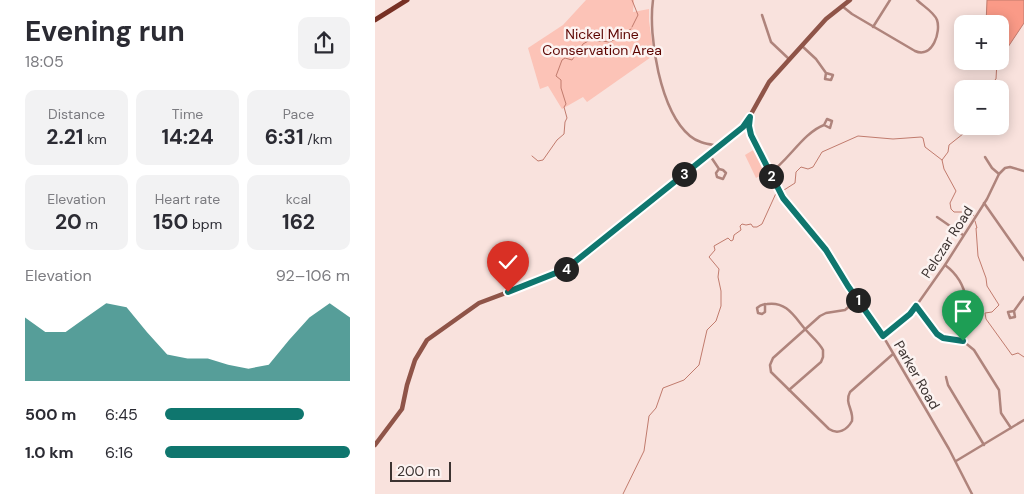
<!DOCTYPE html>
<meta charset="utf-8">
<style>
body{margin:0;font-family:"DM Sans",sans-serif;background:#f2f2f3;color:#2b2b33;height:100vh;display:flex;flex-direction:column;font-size:19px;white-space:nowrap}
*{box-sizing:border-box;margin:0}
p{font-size:16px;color:#7c7c81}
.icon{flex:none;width:28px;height:28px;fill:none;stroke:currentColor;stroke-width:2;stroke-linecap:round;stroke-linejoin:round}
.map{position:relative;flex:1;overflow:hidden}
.panel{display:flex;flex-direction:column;background:#fff;width:375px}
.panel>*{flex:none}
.tools{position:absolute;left:579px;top:15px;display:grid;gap:10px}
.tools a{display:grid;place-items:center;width:55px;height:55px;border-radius:10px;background:#fff;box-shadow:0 2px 12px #0003;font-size:25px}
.scale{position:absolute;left:15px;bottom:12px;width:61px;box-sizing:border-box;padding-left:5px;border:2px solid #3c3331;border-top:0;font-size:14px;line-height:18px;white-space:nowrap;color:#3c3331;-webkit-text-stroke:4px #fcf3f1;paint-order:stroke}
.pin{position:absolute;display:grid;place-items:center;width:42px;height:42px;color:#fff;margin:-51px -21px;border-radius:50% 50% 50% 0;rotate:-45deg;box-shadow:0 0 5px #0007}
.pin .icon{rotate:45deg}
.km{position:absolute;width:25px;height:25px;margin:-12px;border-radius:50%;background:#222;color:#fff;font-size:14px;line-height:25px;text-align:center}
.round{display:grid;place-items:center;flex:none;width:52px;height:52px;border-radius:10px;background:#f2f2f3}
.summary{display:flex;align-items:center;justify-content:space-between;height:85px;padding:0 25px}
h1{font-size:28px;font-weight:700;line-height:38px}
.stats{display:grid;grid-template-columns:repeat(3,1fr);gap:8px;height:85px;padding:5px 25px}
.stats div{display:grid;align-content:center;border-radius:10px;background:#f2f2f3;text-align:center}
.stats b{font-size:21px;font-weight:700}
.stats small{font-size:14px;font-weight:400}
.stats p{font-size:14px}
.chart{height:140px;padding:10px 25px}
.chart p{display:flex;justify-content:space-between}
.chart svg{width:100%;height:90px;margin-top:5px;fill:#0f766e;opacity:.7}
ul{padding:0 25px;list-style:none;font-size:16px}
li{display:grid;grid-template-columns:80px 60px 1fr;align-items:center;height:38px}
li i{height:12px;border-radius:6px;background:#0f766e}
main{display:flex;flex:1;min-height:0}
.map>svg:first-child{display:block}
.green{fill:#fcc3b7}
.water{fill:#fa9a87;stroke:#c17b6d}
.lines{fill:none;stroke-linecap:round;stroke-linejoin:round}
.stream{stroke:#c17b6d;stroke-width:1}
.street{stroke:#af847c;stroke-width:2.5}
.secondary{stroke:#8f5448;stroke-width:4.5}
.primary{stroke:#773024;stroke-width:5}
.route-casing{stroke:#fff;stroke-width:10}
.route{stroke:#0f766e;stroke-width:6}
.labels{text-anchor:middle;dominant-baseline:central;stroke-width:5;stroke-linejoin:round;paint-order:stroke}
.park-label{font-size:14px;fill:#5c0400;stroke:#fcf3f1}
.street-label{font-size:14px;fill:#3c3331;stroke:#fcf3f1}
</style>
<main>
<section class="panel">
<div class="summary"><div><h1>Evening run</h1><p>18:05</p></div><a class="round"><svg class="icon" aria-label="share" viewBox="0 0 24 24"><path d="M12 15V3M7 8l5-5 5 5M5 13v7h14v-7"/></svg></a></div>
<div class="stats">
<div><p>Distance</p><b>2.21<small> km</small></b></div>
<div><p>Time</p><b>14:24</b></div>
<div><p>Pace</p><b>6:31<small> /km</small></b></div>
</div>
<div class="stats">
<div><p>Elevation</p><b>20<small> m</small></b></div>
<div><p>Heart rate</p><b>150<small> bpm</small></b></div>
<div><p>kcal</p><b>162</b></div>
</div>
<div class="chart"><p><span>Elevation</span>92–106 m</p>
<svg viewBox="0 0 160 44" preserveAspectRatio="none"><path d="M0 44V13L10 20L20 20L30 13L40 6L50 8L60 20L70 31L80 33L90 33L100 36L110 38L120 36L130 24L140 13L150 6L160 13V44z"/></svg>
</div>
<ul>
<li><b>500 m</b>6:45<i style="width:75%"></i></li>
<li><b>1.0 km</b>6:16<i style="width:100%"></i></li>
</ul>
</section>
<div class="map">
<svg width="649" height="494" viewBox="0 0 649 494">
<rect width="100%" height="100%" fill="#f9e2dd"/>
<!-- green -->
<g class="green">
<polygon points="211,0 259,0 258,12 274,9 274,21 279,55 212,102 208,97 187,109 173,86 165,89 153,48 188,25"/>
<polygon points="380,149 392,172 381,178 370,155"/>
</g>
<!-- water -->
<polygon class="water" points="612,0 649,0 649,23 629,53 625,55 625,24 611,24"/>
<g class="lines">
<!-- stream -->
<g class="stream">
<polyline points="257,27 263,15 257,0"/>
<polyline points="610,89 621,79 622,61"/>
<polyline points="598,126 574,145 573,152 567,160 569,169 581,191 575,203 576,209 579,212 596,212 599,216"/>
<polyline points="157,156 163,161 168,160 182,140 189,134 190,122 192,118 189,107 191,104 186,88 186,80 181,76 187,60 190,58 197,60 208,44 215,40 235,42 256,29"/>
<polyline points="406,189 409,190 420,183 421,172 426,167 433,169 438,167 447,152 483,136 518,139 546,137 548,138 550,147 567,160"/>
<polyline points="600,221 602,228 601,228 603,256 611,278 612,286 624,305 617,312 610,313 611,319 637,355 643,353 649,357"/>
<polyline points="248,494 269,451 274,416 281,408 288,388 309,380 324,365 332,330 341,321 346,306 346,291 343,277 344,269 334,257 340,250 339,246 353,238 356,241 358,240 359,235 366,230 365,226 367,224 371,225 376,224 378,227 382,227 387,224 402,191"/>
</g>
<!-- street -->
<g class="street">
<path d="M278,0c-5,36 7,111 37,136 8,7 19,8 29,10"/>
<path d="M467,6l10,8 63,37c18,8 26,-20 22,-31 -3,-8 -14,-14 -20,-20"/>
<polyline points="387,15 396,42 414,59"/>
<polyline points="498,27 515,0"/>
<polyline points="427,46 441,59 451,73 450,79 456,80 458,75 451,73"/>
<polyline points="374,121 376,135 402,188 423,217 454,254 474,289 508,336 574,449 597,494"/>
<polyline points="334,154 344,169 341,173 342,177 348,179 351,173 348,170 344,169"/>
<polyline points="610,157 617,168 624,174"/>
<path d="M395,173c19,-13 33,-40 54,-48l6,3 2,-7 -5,-2 -3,6"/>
<polyline points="609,203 649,260"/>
<polyline points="562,217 588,235"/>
<path d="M570,265c27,20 23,47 19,76"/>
<path d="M482,300l-12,10 -19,3 -6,3 -47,42 -3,7 1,7 58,57c9,6 18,1 23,-8 2,-11 -8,-18 -2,-29l43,-38"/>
<path d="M390,304v8l-3,2 -4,-1 -1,-5c3,-3 6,-4 10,-4 19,-3 27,12 38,25 6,7 14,13 18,21v7l-2,5 -32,28"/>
<polyline points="541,306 562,334 568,338 588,341 599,350 624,390 626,413 636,428"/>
<polyline points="639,311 640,317 635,318 633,312 639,311 649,297"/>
<polyline points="508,336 539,309 570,265 612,199 624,174 630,168 635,167 649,171"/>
<polyline points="571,377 573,385 609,445"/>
<polyline points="581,461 649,420"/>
</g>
<!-- secondary -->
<polyline class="secondary" points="0,445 27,409 32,385 40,360 52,340 104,303 186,272 246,225 370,125 394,82 451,19 475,0"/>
<!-- primary -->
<polyline class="primary" points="0,20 32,0"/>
</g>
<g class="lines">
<defs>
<polyline id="route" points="133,292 191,269 368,127 375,117 374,126 376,135 408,198 451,250 473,286 508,336 535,314 541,306 562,334 568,338 588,341"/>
</defs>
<!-- route casing -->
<use href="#route" class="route-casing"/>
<!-- route -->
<use href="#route" class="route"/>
</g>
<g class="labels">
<!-- park labels -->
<g class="park-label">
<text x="227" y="34">Nickel Mine<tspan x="227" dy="16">Conservation Area</tspan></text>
</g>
<!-- street labels -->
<g class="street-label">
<text transform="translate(572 242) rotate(-57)">Pelczar Road</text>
<text transform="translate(542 375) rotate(60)">Parker Road</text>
</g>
</g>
</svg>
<div class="tools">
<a>+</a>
<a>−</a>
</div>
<div class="scale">200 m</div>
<div class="pin" style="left:588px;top:341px;background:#1e9e55"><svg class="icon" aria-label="arrive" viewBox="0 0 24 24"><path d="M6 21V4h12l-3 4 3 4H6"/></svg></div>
<div class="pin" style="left:133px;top:292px;background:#d93025"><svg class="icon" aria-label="check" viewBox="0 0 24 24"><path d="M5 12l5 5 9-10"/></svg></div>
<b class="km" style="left:483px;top:300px">1</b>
<b class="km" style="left:396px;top:176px">2</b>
<b class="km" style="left:309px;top:174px">3</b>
<b class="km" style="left:191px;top:269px">4</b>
</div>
</main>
